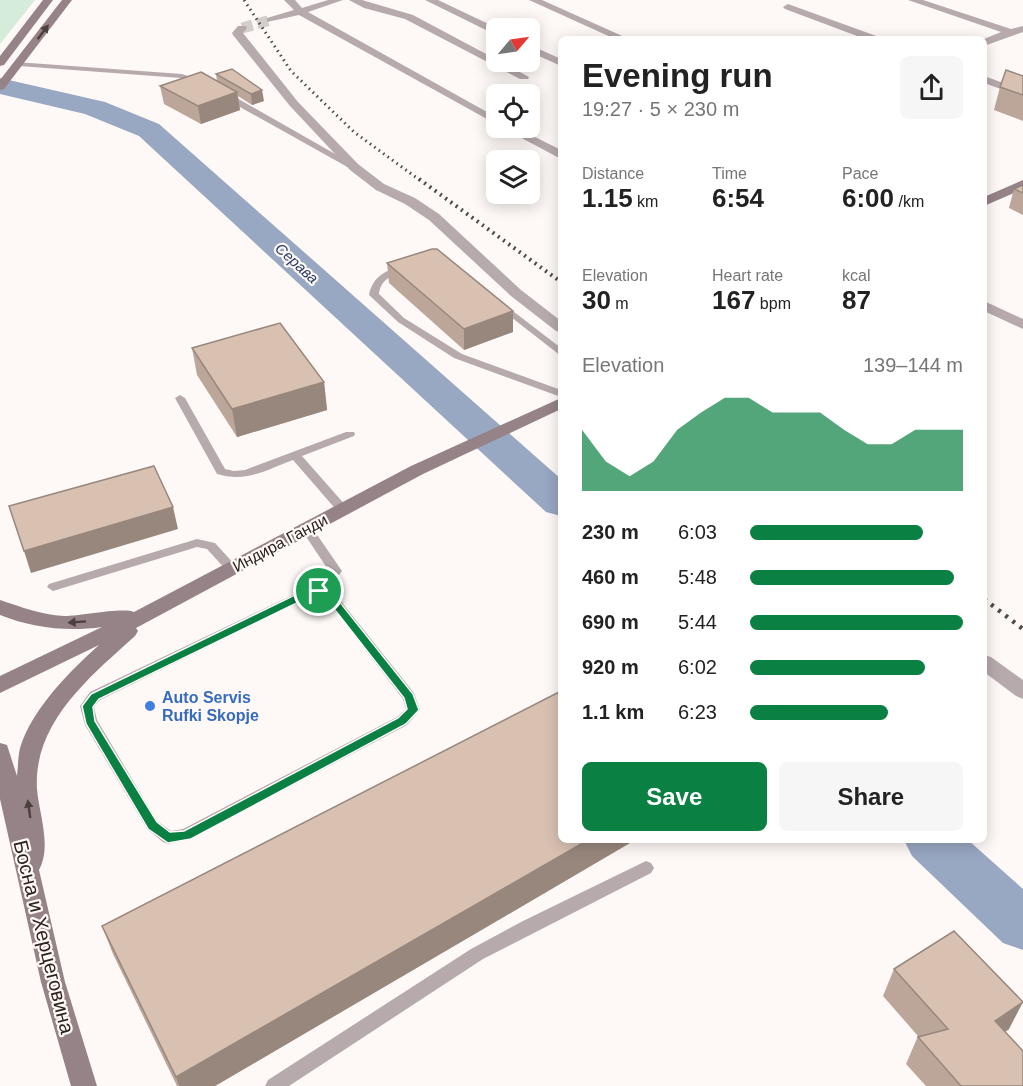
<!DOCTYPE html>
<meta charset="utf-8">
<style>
body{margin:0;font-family:Helvetica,sans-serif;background:#f6f6f6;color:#222;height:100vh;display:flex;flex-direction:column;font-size:22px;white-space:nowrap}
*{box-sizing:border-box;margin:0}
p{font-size:20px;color:#767676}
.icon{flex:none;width:33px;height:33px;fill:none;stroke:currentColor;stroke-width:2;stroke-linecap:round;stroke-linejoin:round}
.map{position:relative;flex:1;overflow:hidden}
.details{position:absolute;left:558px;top:36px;width:429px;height:807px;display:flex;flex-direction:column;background:#fff;border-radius:9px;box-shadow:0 3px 15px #0003}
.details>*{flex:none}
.needle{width:39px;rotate:61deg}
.fabs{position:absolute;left:486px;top:18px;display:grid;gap:12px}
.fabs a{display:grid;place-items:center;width:54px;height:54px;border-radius:9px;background:#fff;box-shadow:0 3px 15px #0003;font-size:30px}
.pin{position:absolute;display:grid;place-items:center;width:51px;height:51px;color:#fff;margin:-26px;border:3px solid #fff;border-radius:50%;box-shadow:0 2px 6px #0007}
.round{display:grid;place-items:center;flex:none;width:63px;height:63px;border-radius:9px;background:#f6f6f6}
.summary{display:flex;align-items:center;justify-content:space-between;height:102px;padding:0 24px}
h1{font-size:33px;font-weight:700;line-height:45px}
.stats{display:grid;grid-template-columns:repeat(3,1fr);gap:9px;height:102px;padding:6px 24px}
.stats div{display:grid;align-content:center}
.stats b{font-size:26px;font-weight:700}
.stats small{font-size:16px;font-weight:400}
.stats p{font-size:16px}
.chart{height:168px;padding:12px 24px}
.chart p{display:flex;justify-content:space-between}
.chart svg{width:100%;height:108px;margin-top:6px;fill:#0b8043;opacity:.7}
.primary-button{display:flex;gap:12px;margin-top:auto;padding:12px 24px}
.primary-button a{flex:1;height:69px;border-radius:9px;background:#0b8043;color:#fff;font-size:24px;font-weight:700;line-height:69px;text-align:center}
.primary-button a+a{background:#f6f6f6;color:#222}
ul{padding:0 24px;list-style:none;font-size:20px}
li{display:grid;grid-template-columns:96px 72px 1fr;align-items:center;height:45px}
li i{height:15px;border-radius:8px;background:#0b8043}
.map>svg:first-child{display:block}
.green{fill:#d5ecdb}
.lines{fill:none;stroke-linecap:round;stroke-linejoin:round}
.river{fill:#98a7c2;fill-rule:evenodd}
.street-tunnel{stroke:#d4cecb;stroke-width:11;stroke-dasharray:11 5;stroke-linecap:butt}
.lane{fill:#b7aaad;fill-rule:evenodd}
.street{fill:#b7aaad;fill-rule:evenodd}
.secondary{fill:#968388;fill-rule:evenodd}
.rail-far2{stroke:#514844;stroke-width:3;stroke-dasharray:1.5 4;stroke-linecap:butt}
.rail-far1{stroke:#514844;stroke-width:4;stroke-dasharray:2 4.5;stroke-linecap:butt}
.rail{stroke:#514844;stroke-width:4.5;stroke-dasharray:3 6;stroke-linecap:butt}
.wall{fill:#bba699}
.shaded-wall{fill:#98877d}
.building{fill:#d9c1b2;stroke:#98877d;stroke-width:1.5}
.oneway{fill:#4c403e}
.route{fill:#0b8043;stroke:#fff;stroke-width:1.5;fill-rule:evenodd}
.shop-dot{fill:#3f7fe0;stroke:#fef9f6;stroke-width:2}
.labels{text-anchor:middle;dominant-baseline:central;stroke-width:4.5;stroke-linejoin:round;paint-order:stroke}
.far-water-label{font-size:15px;font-style:italic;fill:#283b63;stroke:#fef9f6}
.street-label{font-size:16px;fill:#2d231e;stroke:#fef9f6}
.shop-label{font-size:16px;font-weight:bold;fill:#366cbe;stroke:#fef9f6;text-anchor:start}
.near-street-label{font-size:20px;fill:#2d231e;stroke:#fef9f6}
</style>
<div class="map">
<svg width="1023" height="1086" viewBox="0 0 1023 1086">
<rect width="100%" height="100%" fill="#fef9f6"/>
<!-- green -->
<polygon class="green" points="0,0 35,0 0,44"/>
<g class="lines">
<!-- river -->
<g class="river">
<polygon points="0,78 105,102 159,124 561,479 561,516 546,512 139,136 85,114 0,94"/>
<polygon points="904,840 968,840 1023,889 1023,950 1003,943 912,856"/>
</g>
<!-- street-tunnel -->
<polyline class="street-tunnel" points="242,28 271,20"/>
<!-- lane -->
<g class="lane">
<polygon points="16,62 182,74 203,81 199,83 181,78 19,66 15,64"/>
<polygon points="222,93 228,93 358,167 351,169 222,97"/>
<path d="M402,266l3,1v4c-14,5 -24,8 -26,23l25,24 58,36 99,36v7l-107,-39 -56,-36 -29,-27c4,-19 16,-24 33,-29z"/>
<polygon points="501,302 561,348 561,356 498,307 496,305"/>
<path d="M180,395l5,3 40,71 9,2 11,-1 101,-38h8l1,2 -1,2 -52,20 45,51 2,3 -2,3h-8l-46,-53c-27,10 -47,23 -76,14l-42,-76z"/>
<path d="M307,525l4,1 31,45 -15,20 9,4 78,98 6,17 -13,15 -216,114 -23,5 -5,-2 -16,-13 -62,-104 -5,-19 10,-14 213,-102 12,-2 14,-17 -28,-42zM318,596l10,5 75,98 3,10 -9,8 -214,112 -12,2 -14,-10 -60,-101 -3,-13 6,-7 209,-103z"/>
<polygon points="197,539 215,543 236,566 238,569 236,572 228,572 207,549 197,547 53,591 47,587 49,584"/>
<polygon points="646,861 651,863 654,868 651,873 483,959 289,1086 265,1086 268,1080 471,949 523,921"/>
</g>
<!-- street -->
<g class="street">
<polygon points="284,0 295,0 302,8 328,0 343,0 308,12 496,117 496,124 299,15 267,22 267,18 294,10"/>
<polygon points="349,0 362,0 413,15 529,77 528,79 520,79 405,19 364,8"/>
<polygon points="425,0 438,0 497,28 496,35"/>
<polygon points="529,0 542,0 629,39 615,39"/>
<polygon points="908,0 923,0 1011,29 1023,26 1023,32 984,46 984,39 1001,32"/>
<polygon points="788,4 879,37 880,39 865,39 785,9 783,7"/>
<polygon points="238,26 246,26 247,28 243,33 298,102 358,164 384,184 415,198 439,214 521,290 561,321 561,332 556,331 511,296 429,220 405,204 376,190 350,170 290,106 233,35 232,33"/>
<polygon points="530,45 561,59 561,66 530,52"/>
<polygon points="984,76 1023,90 1023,97 984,83"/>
<polygon points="503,128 517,128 561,150 561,159"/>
<polygon points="984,301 1023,319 1023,329 984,311"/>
<polygon points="984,655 991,657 1023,680 1023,699 1016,696 984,672"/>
</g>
<!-- secondary -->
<g class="secondary">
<polygon points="43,0 53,0 4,65 0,66 0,56"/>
<polygon points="62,0 72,0 4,89 0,90 0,80"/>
<polygon points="1023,180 1023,189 984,206 984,197"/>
<path d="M561,398v11l-138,65 -287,154 2,3 -3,5c-44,40 -102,86 -98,153 2,25 15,57 2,81l26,112 32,104h-26l-30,-104 -41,-183v-56l7,2 10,31c1,-9 1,-19 3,-28 12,-39 49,-76 79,-103l-99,48v-17l102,-49c-35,5 -69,1 -102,-12v-15c22,7 41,15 64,16 17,0 59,-9 70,-4l277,-146z"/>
</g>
<!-- rail-far2 -->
<polyline class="rail-far2" points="244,0 291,71 354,132 421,181"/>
<!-- rail-far1 -->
<polyline class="rail-far1" points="419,179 561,282"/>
<!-- rail -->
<polyline class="rail" points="984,599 1023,629"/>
</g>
<!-- wall -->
<g class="wall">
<polygon points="216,74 264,101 252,105 238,96 240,110 201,124 164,104 160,86 217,81"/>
<polygon points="1023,76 1023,121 994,110 1000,87"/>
<polygon points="1023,185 1023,215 1009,208 1014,189"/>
<polygon points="387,263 513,332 464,350 389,283"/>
<polygon points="192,348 324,382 327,410 237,437 197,375"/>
<polygon points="561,840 635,840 215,1086 177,1086 113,954 102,926"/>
<polygon points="894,969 1009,1029 1005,1032 1023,1086 926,1086 906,1064 918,1036 883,996"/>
</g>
<!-- shaded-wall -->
<g class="shaded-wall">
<polygon points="262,90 264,101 252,105 251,94"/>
<polygon points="237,92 240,110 201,124 198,106"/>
<polygon points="513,311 513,332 464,350 464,329"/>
<polygon points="324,382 327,410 237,437 232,409"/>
<polygon points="173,507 178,529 31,573 24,551"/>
<polygon points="588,840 635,840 215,1086 179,1086 176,1077"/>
<polygon points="1023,1002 1009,1029 982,1048 995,1021"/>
</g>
<!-- building -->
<g class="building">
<polygon points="232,69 262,90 251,94 216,74"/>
<polygon points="1006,70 1023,76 1023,95 1000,87"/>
<polygon points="201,72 237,92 198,106 160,86"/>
<polygon points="1023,185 1023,193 1014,189"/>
<polygon points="432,249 437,249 513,311 464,329 387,263"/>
<polygon points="280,323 324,382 232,409 192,348"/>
<polygon points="154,466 173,507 24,551 9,506"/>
<polygon points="561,691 561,840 588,840 176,1077 102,926"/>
<polygon points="954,931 1023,1002 995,1021 1023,1051 1023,1086 961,1086 918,1037 948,1029 894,969"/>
</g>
<!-- one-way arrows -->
<defs><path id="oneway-solid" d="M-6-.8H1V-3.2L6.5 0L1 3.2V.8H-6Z" transform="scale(1.5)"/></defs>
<g class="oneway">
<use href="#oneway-solid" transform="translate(43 32) rotate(-53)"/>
<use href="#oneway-solid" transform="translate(77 622) rotate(176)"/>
<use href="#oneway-solid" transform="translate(29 809) rotate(-98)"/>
</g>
<!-- route -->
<path class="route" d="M319,588l16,8 78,98 6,16 -13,14 -215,115 -23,4 -20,-14 -62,-105 -4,-18 9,-12 212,-103zM318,595l10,6 76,97 3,11 -9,9 -214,113 -14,1 -13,-10 -62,-101 -2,-14 6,-8 210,-102z"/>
<!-- markers -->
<circle class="shop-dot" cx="150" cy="706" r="6"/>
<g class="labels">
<!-- far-water labels -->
<g class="far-water-label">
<text transform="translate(297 263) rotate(42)">Серава</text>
</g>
<!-- street labels -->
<g class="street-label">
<text transform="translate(280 543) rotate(-28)">Индира Ганди</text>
</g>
<!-- shop labels -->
<g class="shop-label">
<text x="162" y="697">Auto Servis<tspan x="162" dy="18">Rufki Skopje</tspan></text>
</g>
<!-- near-street labels -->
<g class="near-street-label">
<text transform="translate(44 937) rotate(76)">Босна и Херцеговина</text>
</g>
</g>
</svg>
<div class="fabs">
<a><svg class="needle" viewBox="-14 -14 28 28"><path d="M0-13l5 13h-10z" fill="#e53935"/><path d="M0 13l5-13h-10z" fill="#767676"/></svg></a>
<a><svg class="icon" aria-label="locate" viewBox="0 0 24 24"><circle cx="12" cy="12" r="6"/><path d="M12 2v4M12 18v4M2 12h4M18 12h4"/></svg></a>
<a><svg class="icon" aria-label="layers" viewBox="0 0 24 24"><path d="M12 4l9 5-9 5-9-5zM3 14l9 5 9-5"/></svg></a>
</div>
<div class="pin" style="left:319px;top:591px;background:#1e9e55"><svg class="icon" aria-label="arrive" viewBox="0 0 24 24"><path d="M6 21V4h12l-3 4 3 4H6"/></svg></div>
<section class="details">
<div class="summary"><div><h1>Evening run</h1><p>19:27 · 5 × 230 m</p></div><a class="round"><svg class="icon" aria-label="share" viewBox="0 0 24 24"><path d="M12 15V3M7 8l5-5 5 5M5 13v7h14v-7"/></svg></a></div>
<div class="stats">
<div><p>Distance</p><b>1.15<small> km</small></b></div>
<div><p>Time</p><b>6:54</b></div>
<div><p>Pace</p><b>6:00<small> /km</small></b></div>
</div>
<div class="stats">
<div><p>Elevation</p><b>30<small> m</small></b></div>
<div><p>Heart rate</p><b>167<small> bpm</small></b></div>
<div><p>kcal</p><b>87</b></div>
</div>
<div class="chart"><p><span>Elevation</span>139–144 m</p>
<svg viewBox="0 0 160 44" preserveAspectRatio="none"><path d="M0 44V19L10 32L20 38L30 32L40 19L50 12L60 6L70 6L80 12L90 12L100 12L110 19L120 25L130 25L140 19L150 19L160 19V44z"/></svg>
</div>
<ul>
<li><b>230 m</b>6:03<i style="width:81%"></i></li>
<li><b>460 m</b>5:48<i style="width:96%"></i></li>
<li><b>690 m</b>5:44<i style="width:100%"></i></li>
<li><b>920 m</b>6:02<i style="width:82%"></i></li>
<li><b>1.1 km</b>6:23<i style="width:65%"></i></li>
</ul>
<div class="primary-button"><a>Save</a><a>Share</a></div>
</section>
</div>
